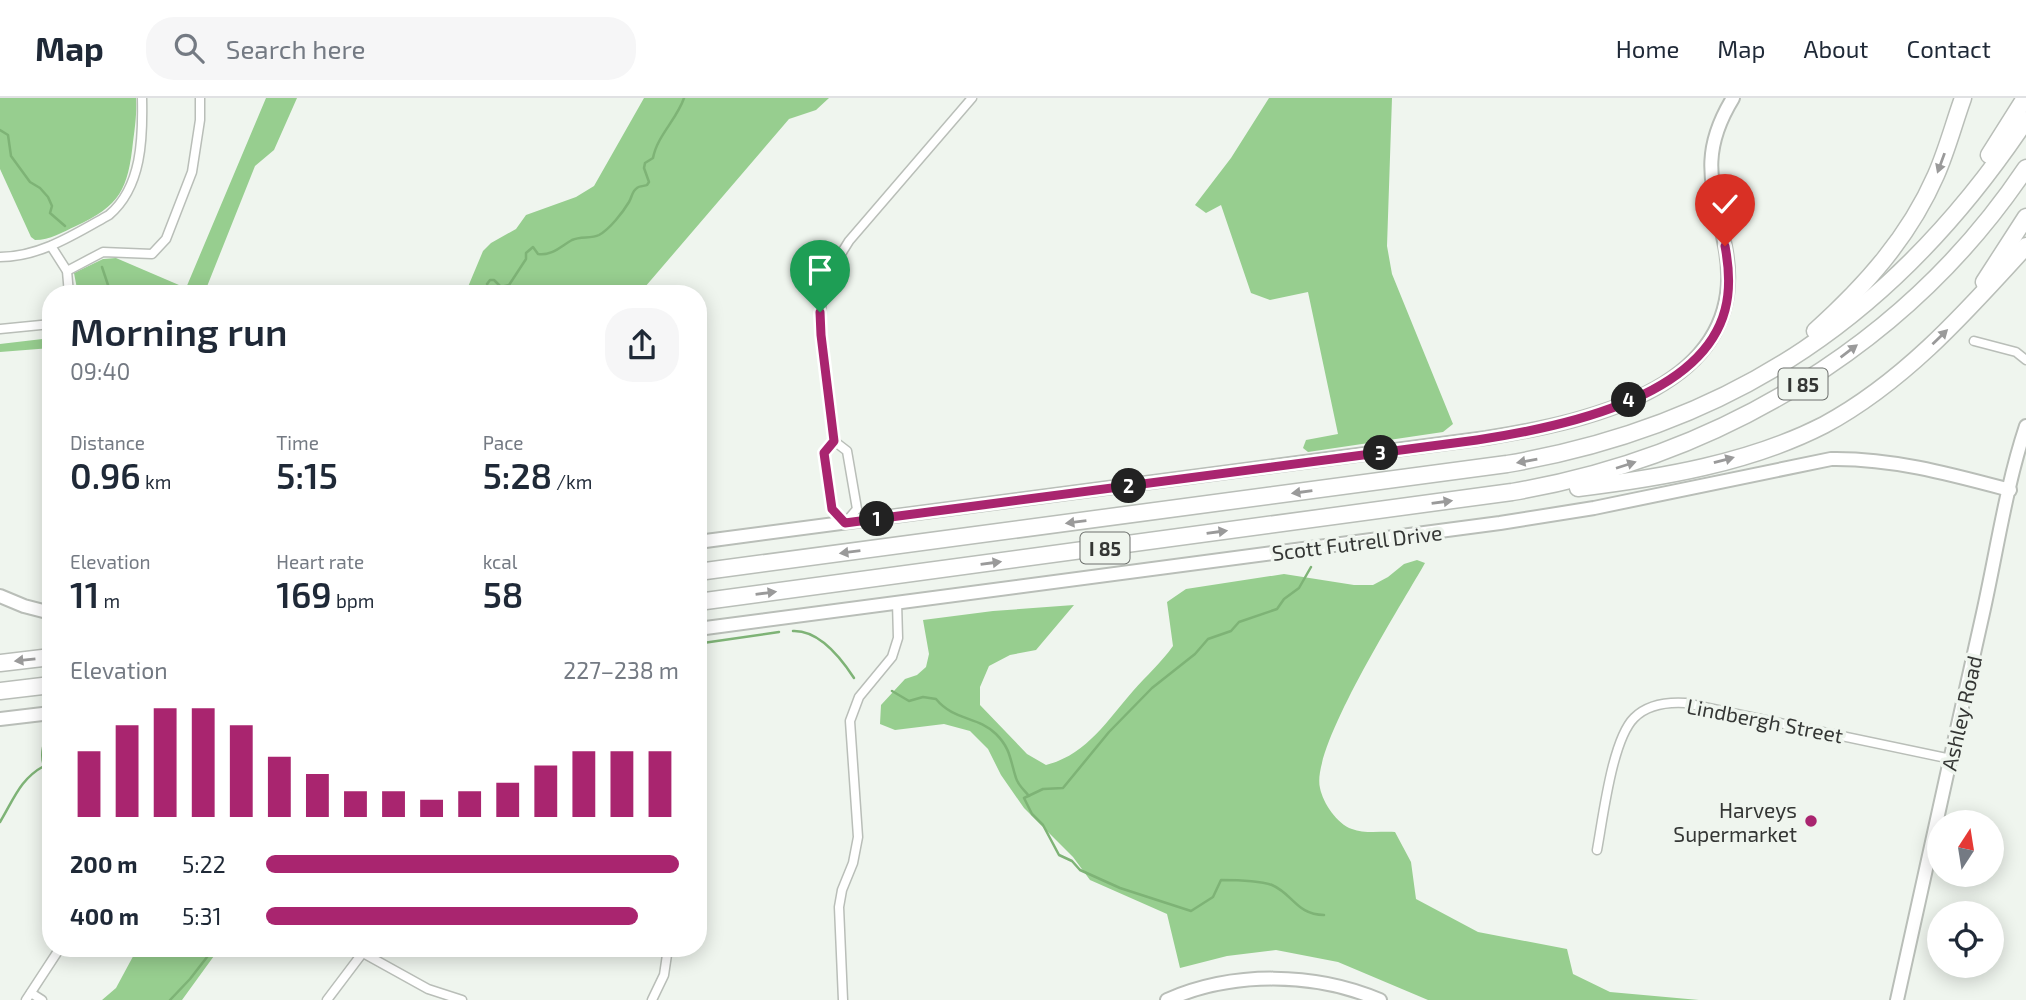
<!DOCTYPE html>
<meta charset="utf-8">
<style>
body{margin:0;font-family:"Exo 2",sans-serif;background:#f6f6f7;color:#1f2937;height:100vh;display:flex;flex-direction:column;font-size:26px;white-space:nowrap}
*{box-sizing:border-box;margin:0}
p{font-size:23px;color:#747a83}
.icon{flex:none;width:38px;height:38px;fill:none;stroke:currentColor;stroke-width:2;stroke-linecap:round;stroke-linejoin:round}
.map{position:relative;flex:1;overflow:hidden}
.panel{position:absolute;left:42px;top:187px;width:665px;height:672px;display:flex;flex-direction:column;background:#fff;border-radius:28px;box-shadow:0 4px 18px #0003}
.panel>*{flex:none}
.needle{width:46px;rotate:12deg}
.fabs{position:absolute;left:1927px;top:712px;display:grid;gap:14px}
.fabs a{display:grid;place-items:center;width:77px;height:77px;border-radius:50%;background:#fff;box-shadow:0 4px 18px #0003;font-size:35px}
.pin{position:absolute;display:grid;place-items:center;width:60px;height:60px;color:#fff;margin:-72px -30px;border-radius:50% 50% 50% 0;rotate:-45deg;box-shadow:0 0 7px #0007}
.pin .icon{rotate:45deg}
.km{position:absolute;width:35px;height:35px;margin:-18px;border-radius:50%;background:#222;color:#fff;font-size:19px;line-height:35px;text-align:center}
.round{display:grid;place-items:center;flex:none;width:74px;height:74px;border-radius:28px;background:#f6f6f7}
.overview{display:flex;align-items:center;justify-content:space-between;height:119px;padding:0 28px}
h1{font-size:38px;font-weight:600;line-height:52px}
.figures{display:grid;grid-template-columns:repeat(3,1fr);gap:10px;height:119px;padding:7px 28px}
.figures div{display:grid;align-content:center}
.figures b{font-size:35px;font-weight:600}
.figures small{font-size:19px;font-weight:400}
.figures p{font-size:19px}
.chart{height:196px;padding:14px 28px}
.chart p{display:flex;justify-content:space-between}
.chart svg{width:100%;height:126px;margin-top:7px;stroke:#a9256f;stroke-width:6}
ul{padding:0 28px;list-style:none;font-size:23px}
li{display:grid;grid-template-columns:112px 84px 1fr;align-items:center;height:52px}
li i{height:18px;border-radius:9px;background:#a9256f}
header{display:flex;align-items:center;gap:42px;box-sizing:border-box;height:98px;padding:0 35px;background:#fff;border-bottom:2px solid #e0e1e3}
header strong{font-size:33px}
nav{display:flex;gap:38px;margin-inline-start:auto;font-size:24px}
.search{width:490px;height:63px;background:#f6f6f7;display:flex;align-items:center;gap:18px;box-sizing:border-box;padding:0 24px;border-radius:28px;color:#747a83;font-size:26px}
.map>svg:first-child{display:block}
.forest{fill:#97ce8f}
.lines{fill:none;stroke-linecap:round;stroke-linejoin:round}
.stream{stroke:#7eb376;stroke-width:2.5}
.street-casing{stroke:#b9beb8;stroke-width:11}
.secondary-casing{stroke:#b9beb8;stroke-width:16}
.highway-casing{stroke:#b9beb8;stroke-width:19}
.street{stroke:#fff;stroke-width:8}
.secondary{stroke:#fff;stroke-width:12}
.highway{stroke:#fff;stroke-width:16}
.oneway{fill:#9a9a9a}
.route-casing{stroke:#fff;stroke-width:14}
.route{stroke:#a9256f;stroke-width:9}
.poi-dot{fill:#a9256f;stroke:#eff5ee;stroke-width:2.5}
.labels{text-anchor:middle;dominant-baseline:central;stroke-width:7;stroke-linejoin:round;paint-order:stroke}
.shield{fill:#eff5ee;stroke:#6c6f6c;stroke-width:2}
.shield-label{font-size:19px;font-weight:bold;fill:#343634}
.street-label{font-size:21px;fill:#343634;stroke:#eff5ee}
.poi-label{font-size:21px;fill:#343634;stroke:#eff5ee;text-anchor:end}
</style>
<header>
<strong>Map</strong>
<div class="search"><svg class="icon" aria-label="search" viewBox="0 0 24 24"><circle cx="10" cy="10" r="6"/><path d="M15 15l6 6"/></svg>Search here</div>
<nav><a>Home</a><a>Map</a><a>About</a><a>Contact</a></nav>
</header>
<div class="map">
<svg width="2026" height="902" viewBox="0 0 2026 902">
<rect width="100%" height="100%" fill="#eff5ee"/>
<!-- forest -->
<g class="forest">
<path d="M0,0h136c1,15 -1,29 -3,44 -5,47 -13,64 -57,84 -13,6 -26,14 -41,14l-4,-3 -31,-68z"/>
<polygon points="266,0 297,0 274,52 255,68 204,196 78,196 74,175 103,161 116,160 186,190"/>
<polygon points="644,0 829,0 816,12 789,21 639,196 465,196 483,153 491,145 516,131 526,117 576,99 594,88"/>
<polygon points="1269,0 1392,0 1387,148 1392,176 1453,326 1443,334 1308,354 1303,350 1306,342 1338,336 1308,194 1270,202 1251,195 1221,107 1206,115 1195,107 1231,60"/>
<polygon points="51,240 51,250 0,254 0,246"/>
<path d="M1417,462l8,3c-23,41 -115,185 -105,225 3,15 17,36 32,41 12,5 30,2 43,3l16,30 5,37 62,33 89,17 6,25 37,18 89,8h-271l-90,-38 -62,-12 -49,6 -47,12 -13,-54 -77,-34 -17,-23 -49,-49 -23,-33 -13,-26 -18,-18 -26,-7 -49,6 -15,-6 1,-19 24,-26 12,-4 9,-8 3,-13 -6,-34 70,-9 81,-6 -38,45 -26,5 -21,11 -9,21v18l47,49 19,11c40,-10 61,-44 87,-74 13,-15 28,-28 40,-45l-6,-44 19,-13 98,-15 70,11h19l15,-8 16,-13z"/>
<polygon points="137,851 137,850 219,851 182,902 102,902 116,890"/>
</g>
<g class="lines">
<!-- stream -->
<g class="stream">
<polyline points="0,32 8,37 11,58 30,84 40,90 48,99 52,108 50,115 65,128"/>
<polyline points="102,169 111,196"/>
<path d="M490,196l-3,-10 3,-4h4l7,7 8,-2 17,-26v-6l7,-6 5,7c14,2 23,-8 34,-14 9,-4 19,-1 27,-5 11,-6 24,-23 30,-33 3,-5 3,-11 8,-14 2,-2 8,-2 10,-3l2,-3 -5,-14 1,-5 8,-5c4,-22 24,-39 31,-60"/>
<path d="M1311,469l-12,21 -15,11 -7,10 -38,13 -8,9 -23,8 -13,15 -43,34 -43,44 -46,56 -20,1 -19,9 8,16 11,11 16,30 13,6 8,9 40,18 71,23 22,-14 8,-17c13,0 39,1 51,5 21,9 25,30 52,30"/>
<path d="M793,533c26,-1 48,27 61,47"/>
<polyline points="703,545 779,534"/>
<path d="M892,593l17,10 14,-4 13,2c18,22 42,17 60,35 15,15 14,26 20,44 2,7 8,12 13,18"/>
<path d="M0,724c14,-23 20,-43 44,-56 -4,-12 -1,-26 7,-35"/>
<polyline points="170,902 190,881 214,850"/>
</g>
<defs>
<g id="street">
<polyline points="51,148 67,173 69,196"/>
<path d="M0,159c40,0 75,-23 109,-42 33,-28 34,-77 33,-117"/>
<polyline points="67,173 103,154 152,156 166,141 192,74 200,22 200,0"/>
<polyline points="0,231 51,226"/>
<polyline points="1974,243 2016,254 2026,262"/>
<polyline points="834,343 824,355 832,411 845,425 857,411 847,353 834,343 820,220 823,194 828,177 849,143 972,0"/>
<path d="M1597,752c6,-32 15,-110 37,-132 13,-13 33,-16 51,-15l266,56"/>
<polyline points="363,855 428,891 462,902"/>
<polyline points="31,895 42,902"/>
<polyline points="26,902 60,850"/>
<polyline points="327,902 364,853"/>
<polyline points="652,902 664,877 668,850"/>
<polyline points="843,902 839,809 842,792 853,765 858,739 850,623 859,599 892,559 898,540 897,504"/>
</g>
<g id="secondary">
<path d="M698,444l788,-104c105,-17 267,-51 239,-192 -12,-60 -27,-91 8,-148"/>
<polyline points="0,498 24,508 51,515"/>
<path d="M698,531l802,-106 94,-15 237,-49c61,-1 119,15 179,31"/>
<polyline points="0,621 51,615"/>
<path d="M1167,902c66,-29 147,-28 213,0"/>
<path d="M1897,902c27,-126 56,-252 84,-378 15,-65 24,-133 45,-196"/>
</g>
<g id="highway">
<polyline points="1989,57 2025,0"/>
<polyline points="1984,184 2026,119"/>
<path d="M1815,233c50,-45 94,-94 121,-156 11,-25 18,-52 27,-77"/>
<path d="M1578,390c82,-10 172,-25 246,-63 80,-43 142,-113 202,-179"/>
<path d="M698,474l809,-108c229,-39 391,-152 519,-344"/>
<path d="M698,504l814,-110c207,-35 396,-148 514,-324"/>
<polyline points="0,565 51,559"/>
<polyline points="0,593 51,587"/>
</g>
</defs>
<!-- street casing -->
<use href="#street" class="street-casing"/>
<!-- secondary casing -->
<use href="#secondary" class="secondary-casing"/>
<!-- highway casing -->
<use href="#highway" class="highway-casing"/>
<!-- street -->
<use href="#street" class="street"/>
<!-- secondary -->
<use href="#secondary" class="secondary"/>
<!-- highway -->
<use href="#highway" class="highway"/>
</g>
<!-- one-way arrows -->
<defs><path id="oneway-solid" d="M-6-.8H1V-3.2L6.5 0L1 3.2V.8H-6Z" transform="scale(1.75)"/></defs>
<g class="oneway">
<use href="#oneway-solid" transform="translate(1941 65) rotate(110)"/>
<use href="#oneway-solid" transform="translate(1940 239) rotate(-44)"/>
<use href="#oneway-solid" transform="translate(1849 253) rotate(-37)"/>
<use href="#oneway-solid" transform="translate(1724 362) rotate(-15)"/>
<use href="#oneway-solid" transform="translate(1527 363) rotate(170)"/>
<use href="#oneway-solid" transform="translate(1626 367) rotate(-18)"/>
<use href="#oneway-solid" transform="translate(1302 394) rotate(172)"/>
<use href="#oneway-solid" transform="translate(1442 404) rotate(-8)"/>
<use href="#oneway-solid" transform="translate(1076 424) rotate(173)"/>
<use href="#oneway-solid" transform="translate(1217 434) rotate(-8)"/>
<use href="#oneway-solid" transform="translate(850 454) rotate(173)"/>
<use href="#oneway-solid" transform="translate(991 465) rotate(-8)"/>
<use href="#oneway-solid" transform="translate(766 495) rotate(-7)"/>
<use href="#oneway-solid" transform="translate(25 562) rotate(174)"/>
</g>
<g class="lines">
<defs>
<path id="route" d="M820,214l1,23 13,106 -10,12 8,56 13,14 632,-83c79,-12 224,-40 248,-130 6,-22 4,-43 0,-64"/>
</defs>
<!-- route casing -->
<use href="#route" class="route-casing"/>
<!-- route -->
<use href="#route" class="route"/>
</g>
<!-- markers -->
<circle class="poi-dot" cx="1811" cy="723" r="7"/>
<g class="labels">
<!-- shield labels -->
<g class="shield">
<rect x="1778.5" y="270.5" width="49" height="31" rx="5"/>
<rect x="1080.5" y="434.5" width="49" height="31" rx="5"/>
</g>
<g class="shield-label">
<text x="1803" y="286">I 85</text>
<text x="1105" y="450">I 85</text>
</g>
<!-- street labels -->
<g class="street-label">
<text transform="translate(1357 444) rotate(-7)">Scott Futrell Drive</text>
<text transform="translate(1961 615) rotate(-77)">Ashley Road</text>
<text transform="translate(1765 622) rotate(11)">Lindbergh Street</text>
</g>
<!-- poi labels -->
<g class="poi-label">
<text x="1797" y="711">Harveys<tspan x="1797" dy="24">Supermarket</tspan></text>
</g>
</g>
</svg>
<div class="fabs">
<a><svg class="needle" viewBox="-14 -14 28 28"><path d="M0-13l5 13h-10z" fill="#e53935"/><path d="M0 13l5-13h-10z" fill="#747a83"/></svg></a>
<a><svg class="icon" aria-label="locate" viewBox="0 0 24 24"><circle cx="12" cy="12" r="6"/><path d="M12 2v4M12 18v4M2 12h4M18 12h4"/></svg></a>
</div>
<div class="pin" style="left:820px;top:214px;background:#1e9e55"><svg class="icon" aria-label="arrive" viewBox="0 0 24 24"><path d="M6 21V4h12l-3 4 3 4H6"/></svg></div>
<div class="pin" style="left:1725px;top:148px;background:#d93025"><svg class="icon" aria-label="check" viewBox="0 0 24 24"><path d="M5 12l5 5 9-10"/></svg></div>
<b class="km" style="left:877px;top:421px">1</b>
<b class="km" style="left:1129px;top:388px">2</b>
<b class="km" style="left:1381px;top:355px">3</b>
<b class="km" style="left:1629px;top:302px">4</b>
<section class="panel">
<div class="overview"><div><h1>Morning run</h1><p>09:40</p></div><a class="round"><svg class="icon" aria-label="share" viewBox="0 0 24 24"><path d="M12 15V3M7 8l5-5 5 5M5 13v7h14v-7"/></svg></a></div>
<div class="figures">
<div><p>Distance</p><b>0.96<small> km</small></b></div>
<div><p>Time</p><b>5:15</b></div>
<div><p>Pace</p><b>5:28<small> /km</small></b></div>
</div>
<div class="figures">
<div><p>Elevation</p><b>11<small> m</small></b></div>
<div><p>Heart rate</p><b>169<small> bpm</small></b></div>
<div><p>kcal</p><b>58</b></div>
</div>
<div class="chart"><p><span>Elevation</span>227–238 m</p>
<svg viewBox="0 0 160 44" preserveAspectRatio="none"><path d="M5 44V21M15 44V12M25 44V6M35 44V6M45 44V12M55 44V23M65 44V29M75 44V35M85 44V35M95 44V38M105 44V35M115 44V32M125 44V26M135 44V21M145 44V21M155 44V21"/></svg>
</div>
<ul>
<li><b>200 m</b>5:22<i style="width:100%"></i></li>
<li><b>400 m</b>5:31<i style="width:90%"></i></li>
</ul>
</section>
</div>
